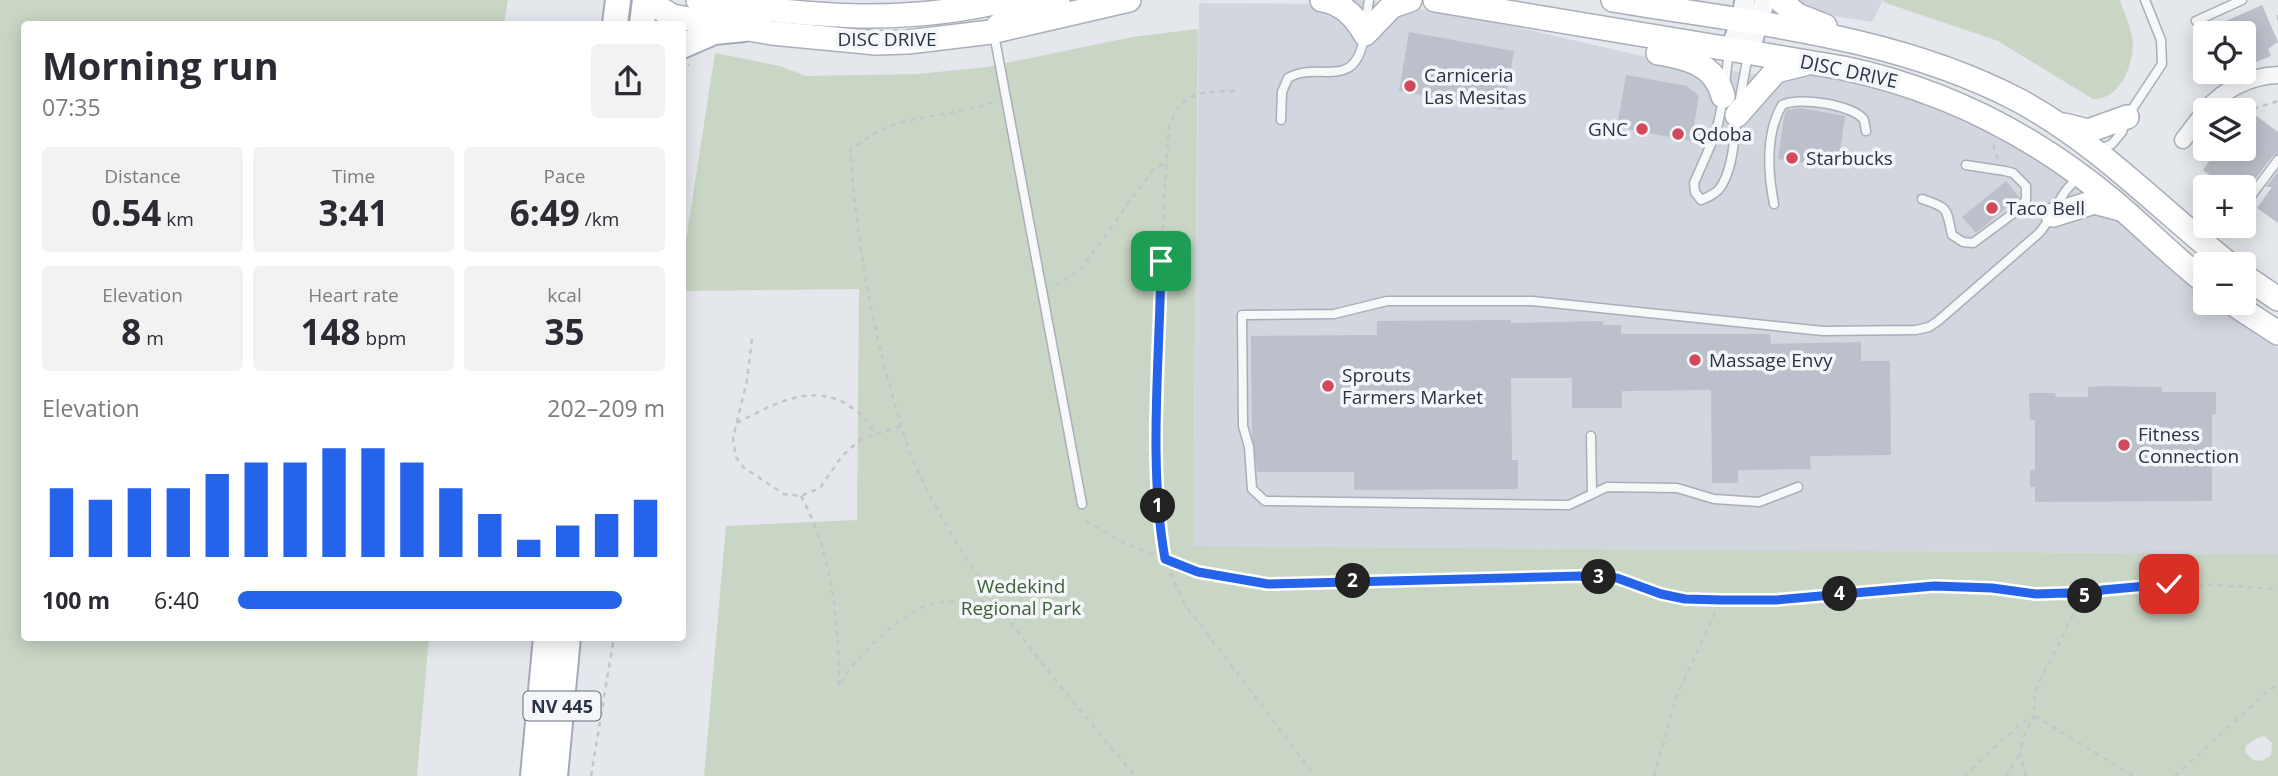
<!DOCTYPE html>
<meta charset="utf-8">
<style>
body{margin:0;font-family:"Open Sans",sans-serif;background:#f2f2f3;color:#2b2b33;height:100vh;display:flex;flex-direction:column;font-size:26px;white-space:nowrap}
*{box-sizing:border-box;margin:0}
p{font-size:23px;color:#7c7c81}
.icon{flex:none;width:38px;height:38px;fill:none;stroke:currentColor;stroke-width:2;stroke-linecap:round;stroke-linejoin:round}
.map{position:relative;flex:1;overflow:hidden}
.drawer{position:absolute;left:21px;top:21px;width:665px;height:620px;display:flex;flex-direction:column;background:#fff;border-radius:7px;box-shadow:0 4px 18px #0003}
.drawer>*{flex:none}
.buttons{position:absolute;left:2193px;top:21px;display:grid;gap:14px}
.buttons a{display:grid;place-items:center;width:63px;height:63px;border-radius:7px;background:#fff;box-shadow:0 4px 18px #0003;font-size:35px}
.pin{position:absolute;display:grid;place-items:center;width:60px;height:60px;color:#fff;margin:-30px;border-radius:14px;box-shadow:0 4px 10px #0006}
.km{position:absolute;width:35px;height:35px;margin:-18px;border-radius:50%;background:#222;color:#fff;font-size:19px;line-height:35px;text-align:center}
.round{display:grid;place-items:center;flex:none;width:74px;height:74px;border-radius:7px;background:#f2f2f3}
.head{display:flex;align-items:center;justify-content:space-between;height:119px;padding:0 21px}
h1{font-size:38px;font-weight:700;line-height:52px}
.metrics{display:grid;grid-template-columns:repeat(3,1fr);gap:10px;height:119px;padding:7px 21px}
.metrics div{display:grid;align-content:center;border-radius:7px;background:#f2f2f3;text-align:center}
.metrics b{font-size:35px;font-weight:700}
.metrics small{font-size:19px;font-weight:400}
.metrics p{font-size:19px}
.chart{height:196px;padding:14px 21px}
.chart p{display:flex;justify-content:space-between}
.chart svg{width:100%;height:126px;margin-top:7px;stroke:#2563eb;stroke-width:6}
ul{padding:0 21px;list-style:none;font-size:23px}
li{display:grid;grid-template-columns:112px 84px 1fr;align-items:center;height:52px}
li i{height:18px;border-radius:9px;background:#2563eb}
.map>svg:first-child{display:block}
.built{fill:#d2d6de}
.green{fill:#c9d6c5;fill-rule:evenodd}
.building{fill:#bbc0ca}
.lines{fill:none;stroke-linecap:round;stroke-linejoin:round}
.service-casing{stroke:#a9aeb7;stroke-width:11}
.minor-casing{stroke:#a9aeb7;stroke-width:19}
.tertiary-casing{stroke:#a9aeb7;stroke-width:23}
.secondary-casing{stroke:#a9aeb7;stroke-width:26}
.primary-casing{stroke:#a3abb8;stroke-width:28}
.path{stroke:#c2c5cb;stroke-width:2.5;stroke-dasharray:5 5;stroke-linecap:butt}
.service{stroke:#f7f8fa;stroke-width:8}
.minor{stroke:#f7f8fa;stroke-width:16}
.tertiary{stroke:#f7f8fa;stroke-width:19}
.secondary{stroke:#fff;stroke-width:23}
.primary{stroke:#fff;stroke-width:24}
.route-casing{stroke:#fff;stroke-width:14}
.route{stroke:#2563eb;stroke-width:9}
.poi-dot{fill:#d1495b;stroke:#f4f6f9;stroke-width:2.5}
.labels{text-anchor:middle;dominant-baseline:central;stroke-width:7;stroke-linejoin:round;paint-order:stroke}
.shield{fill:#f4f6f9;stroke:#676e7b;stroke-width:2}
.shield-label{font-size:18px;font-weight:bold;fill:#2b3445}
.street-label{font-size:19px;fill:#2b3445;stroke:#f4f6f9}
.poi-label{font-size:19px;fill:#2b3445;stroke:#f4f6f9;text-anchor:start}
.park-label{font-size:19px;fill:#3f6138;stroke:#f4f6f9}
</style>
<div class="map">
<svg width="2278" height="776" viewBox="0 0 2278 776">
<rect width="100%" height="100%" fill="#e4e7ec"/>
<!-- built -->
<g class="built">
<polygon points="1337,0 1359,0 1432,11 1512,26 1637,55 1777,78 1790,72 1851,82 1922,103 1995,135 2082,191 2205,298 2205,303 2211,303 2278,348 2278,554 1193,546 1199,3 1318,4"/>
<polygon points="1787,0 1883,0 1872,22 1815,13"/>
</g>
<!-- green -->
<g class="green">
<polygon points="0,0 508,0 504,24 24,24 24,637 429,637 417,776 0,776"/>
<path d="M1884,0h236c4,12 10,24 12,37 4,24 -11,63 -39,62l-95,-58 -115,-39z"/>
<path d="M1198,29l-5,517 1085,8v222h-1574l22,-250 131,-6 2,-231 -176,2v-31l32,-207 65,13 26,10 112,-2 69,-7 145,-30zM2264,736l8,7 -1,12 -9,6 -9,-1 -8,-8 1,-6 9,-7z"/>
</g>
<!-- building -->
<g class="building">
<polygon points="2262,5 2278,42 2268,49 2271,56 2244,67 2244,33 2199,33"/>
<polygon points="1409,32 1514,51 1504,110 1399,91"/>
<polygon points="1626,75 1687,86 1699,96 1691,141 1617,127"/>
<polygon points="2244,107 2278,132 2278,154 2273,156 2249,187 2226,187 2203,170 2210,160 2195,149 2244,149"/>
<polygon points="1800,108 1845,116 1838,168 1778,159 1784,117 1787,110"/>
<polygon points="2278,171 2278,223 2257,208 2272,187 2266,187"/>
<polygon points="2006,181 2019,197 1976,233 1962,217"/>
<polygon points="1511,320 1511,323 1603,321 1603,325 1621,325 1621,334 1770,334 1771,344 1861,342 1861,361 1890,361 1891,455 1810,456 1811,469 1738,470 1738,483 1712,483 1711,390 1622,391 1622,408 1572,408 1572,378 1511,378 1512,460 1518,460 1518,489 1354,490 1354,472 1257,472 1252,434 1251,336 1377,335 1377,321"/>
<polygon points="2101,386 2162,387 2162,392 2216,392 2216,414 2212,414 2212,501 2035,502 2035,487 2030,487 2030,470 2035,470 2035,420 2030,420 2029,393 2055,393 2056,397 2088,397 2088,387"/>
</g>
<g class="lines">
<defs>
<g id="service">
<polyline points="2196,21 2242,0"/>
<polyline points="1365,25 1369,0"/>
<polyline points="994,34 1082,504"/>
<polyline points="1725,83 1729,51"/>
<path d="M1723,100l-7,33 -22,50 1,9 6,8c7,-3 15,-6 19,-12 13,-18 14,-50 17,-71"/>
<polyline points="1739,104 1748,55"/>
<path d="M1281,120l1,-28 6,-14c30,-18 67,15 76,-41"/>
<polyline points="2099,150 2112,144 2122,132 2127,117 2162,64 2161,40 2145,0"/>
<path d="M1922,199c28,9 24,10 30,36l11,7 10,1 38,-28 15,-15v-14l-13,-13 -8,-2 -39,-6"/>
<polyline points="2248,200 2278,160"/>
<path d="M1774,204c-6,-31 -9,-70 8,-99 16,-9 72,0 82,15l2,11"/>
<polyline points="1591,436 1592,494"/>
<path d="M1798,487l-39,15 -45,-3 -37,-11 -70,-1 -38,18 -304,-4 -13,-12 -3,-42 -6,-21 -1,-111 92,-1 53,-13h145l291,30 93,-1 13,-3 9,-6 100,-87c16,-16 21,-43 41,-56"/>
</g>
<g id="minor">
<path d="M2206,110c18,-21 44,-34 72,-35"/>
<polyline points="2183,140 2205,111"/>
</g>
<g id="tertiary">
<polyline points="1730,49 1741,22 1745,0"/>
<polyline points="1749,52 1765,0"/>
</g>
<g id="secondary">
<polyline points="647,0 672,16 772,33 876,43 908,42 991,32 1129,0"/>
<path d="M698,0c104,16 204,26 308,0"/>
<path d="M1322,0c20,3 33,16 43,34l27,-28 18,-6"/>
<path d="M1435,0l408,68c100,21 191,67 270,133 31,26 60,56 92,81"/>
<path d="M1613,0c137,23 282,35 407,101 79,43 140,108 209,163"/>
<polyline points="1780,0 1797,15 1825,26"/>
<polyline points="998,26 1019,10 1058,0"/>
<path d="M1658,53c30,5 57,11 65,43"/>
<polyline points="1737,115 1776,71 1804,64"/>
<polyline points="2064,125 2088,131 2127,117"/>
<polyline points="2053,215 2094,202 2120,209"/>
<polyline points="2244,276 2278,299"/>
<polyline points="2232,303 2278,333"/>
</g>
<g id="primary">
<polyline points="751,0 765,10"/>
<polyline points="615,24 618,0"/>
<polyline points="642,24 645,0"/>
<polyline points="682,46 714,32 744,29"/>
<polyline points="533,776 546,637"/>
<polyline points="555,776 568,637"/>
</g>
</defs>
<!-- service casing -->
<use href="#service" class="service-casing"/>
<!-- minor casing -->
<use href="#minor" class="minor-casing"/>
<!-- tertiary casing -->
<use href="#tertiary" class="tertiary-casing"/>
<!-- secondary casing -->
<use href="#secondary" class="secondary-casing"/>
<!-- primary casing -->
<use href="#primary" class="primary-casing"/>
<!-- path -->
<g class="path">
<polyline points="2278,15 2278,22"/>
<polyline points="682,73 689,64"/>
<path d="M1235,91c-34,1 -53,0 -66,35 -6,73 -8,146 -9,219 -1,86 -18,183 26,261l129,170"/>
<path d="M993,102c-30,11 -60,12 -90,20 -20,5 -37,16 -53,28 6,78 17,153 38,229 8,29 15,58 27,86 51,113 141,216 220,311"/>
<polyline points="2244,112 2278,101"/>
<polyline points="1993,145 1998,159"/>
<polyline points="2200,157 2207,149"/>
<polyline points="1055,286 1080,270 1152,171 1166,162"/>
<polyline points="752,339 747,380 733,438 736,457 743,467 784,494 801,496 820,488 842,456 861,439 901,426"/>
<path d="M737,423c34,-18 75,-41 111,-18 11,7 21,16 26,28"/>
<path d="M801,496c31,57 38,125 38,190"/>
<polyline points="1086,521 1124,543 1198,572 1268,584 1581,576 1617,578 1661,594 1685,599 1776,600 1934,586 1992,588 2036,594 2067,593 2088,597"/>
<path d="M841,683c12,-24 56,-65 82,-76 22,-9 51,-5 75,-5"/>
<polyline points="591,776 614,637"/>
<polyline points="1654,776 1677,695 1721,600"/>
<polyline points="1964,776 2020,724 2035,716"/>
<polyline points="2006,776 2019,755"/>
<path d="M2026,776c-9,-28 -6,-34 8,-59"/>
<path d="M2133,776l-98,-60c-5,-23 9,-44 20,-64 9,-17 17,-43 33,-55 30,-22 149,-10 190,-8"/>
<polyline points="2175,776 2269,690 2278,685"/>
</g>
<!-- service -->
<use href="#service" class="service"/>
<!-- minor -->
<use href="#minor" class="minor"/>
<!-- tertiary -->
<use href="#tertiary" class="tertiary"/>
<!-- secondary -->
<use href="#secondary" class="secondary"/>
<!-- primary -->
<use href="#primary" class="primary"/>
</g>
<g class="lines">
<defs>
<path id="route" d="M1161,261c-1,97 -13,202 4,298l33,13 70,12 313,-8 36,2 44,16 24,5 36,1h55l158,-14 58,2 44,6 31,-1 21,4 14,-7 67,-6"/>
</defs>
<!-- route casing -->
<use href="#route" class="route-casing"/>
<!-- route -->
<use href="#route" class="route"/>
</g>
<!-- markers -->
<g class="poi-dot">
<circle cx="1410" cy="86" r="7"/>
<circle cx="1642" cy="129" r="7"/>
<circle cx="1678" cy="134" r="7"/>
<circle cx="1792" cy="158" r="7"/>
<circle cx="1992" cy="208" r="7"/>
<circle cx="1695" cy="360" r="7"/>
<circle cx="1328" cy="386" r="7"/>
<circle cx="2124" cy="445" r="7"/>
</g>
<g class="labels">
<!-- shield labels -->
<rect class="shield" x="523.5" y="691.5" width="77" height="29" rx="5"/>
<g class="shield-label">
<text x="562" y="706">NV 445</text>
</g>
<!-- street labels -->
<g class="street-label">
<text x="887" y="39">DISC DRIVE</text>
<text transform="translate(1849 71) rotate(12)">DISC DRIVE</text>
</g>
<!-- poi labels -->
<g class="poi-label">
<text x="1424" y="75">Carniceria<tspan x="1424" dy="22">Las Mesitas</tspan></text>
<text x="1628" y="129" text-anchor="end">GNC</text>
<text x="1692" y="134">Qdoba</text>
<text x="1806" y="158">Starbucks</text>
<text x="2006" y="208">Taco Bell</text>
<text x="1709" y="360">Massage Envy</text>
<text x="1342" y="375">Sprouts<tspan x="1342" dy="22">Farmers Market</tspan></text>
<text x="2138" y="434">Fitness<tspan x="2138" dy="22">Connection</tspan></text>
</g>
<!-- park labels -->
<g class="park-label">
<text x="1021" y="586">Wedekind<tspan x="1021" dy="22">Regional Park</tspan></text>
</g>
</g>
</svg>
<div class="buttons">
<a><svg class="icon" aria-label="locate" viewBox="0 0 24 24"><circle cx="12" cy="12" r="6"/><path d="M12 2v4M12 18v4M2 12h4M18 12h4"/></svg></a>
<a><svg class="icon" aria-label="layers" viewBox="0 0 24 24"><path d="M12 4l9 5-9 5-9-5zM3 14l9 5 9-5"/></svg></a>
<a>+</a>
<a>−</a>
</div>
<div class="pin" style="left:1161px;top:261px;background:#1e9e55"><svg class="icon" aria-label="arrive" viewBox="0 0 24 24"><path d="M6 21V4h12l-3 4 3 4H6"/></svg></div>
<div class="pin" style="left:2169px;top:584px;background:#d93025"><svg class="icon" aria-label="check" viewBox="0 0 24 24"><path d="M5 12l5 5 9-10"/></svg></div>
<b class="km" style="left:1158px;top:506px">1</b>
<b class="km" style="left:1353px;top:581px">2</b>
<b class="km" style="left:1599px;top:577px">3</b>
<b class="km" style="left:1840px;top:594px">4</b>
<b class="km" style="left:2085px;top:596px">5</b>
<section class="drawer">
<div class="head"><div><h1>Morning run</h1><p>07:35</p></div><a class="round"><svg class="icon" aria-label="share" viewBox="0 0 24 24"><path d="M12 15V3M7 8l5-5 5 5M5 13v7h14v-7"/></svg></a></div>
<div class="metrics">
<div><p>Distance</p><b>0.54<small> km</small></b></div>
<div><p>Time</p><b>3:41</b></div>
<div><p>Pace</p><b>6:49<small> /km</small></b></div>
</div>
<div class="metrics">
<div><p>Elevation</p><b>8<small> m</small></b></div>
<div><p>Heart rate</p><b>148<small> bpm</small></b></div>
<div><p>kcal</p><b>35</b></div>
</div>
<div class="chart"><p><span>Elevation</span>202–209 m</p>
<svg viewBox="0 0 160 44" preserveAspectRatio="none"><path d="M5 44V20M15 44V24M25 44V20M35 44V20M45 44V15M55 44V11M65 44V11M75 44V6M85 44V6M95 44V11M105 44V20M115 44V29M125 44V38M135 44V33M145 44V29M155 44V24"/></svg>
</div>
<ul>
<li><b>100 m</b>6:40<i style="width:90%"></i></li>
</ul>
</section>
</div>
